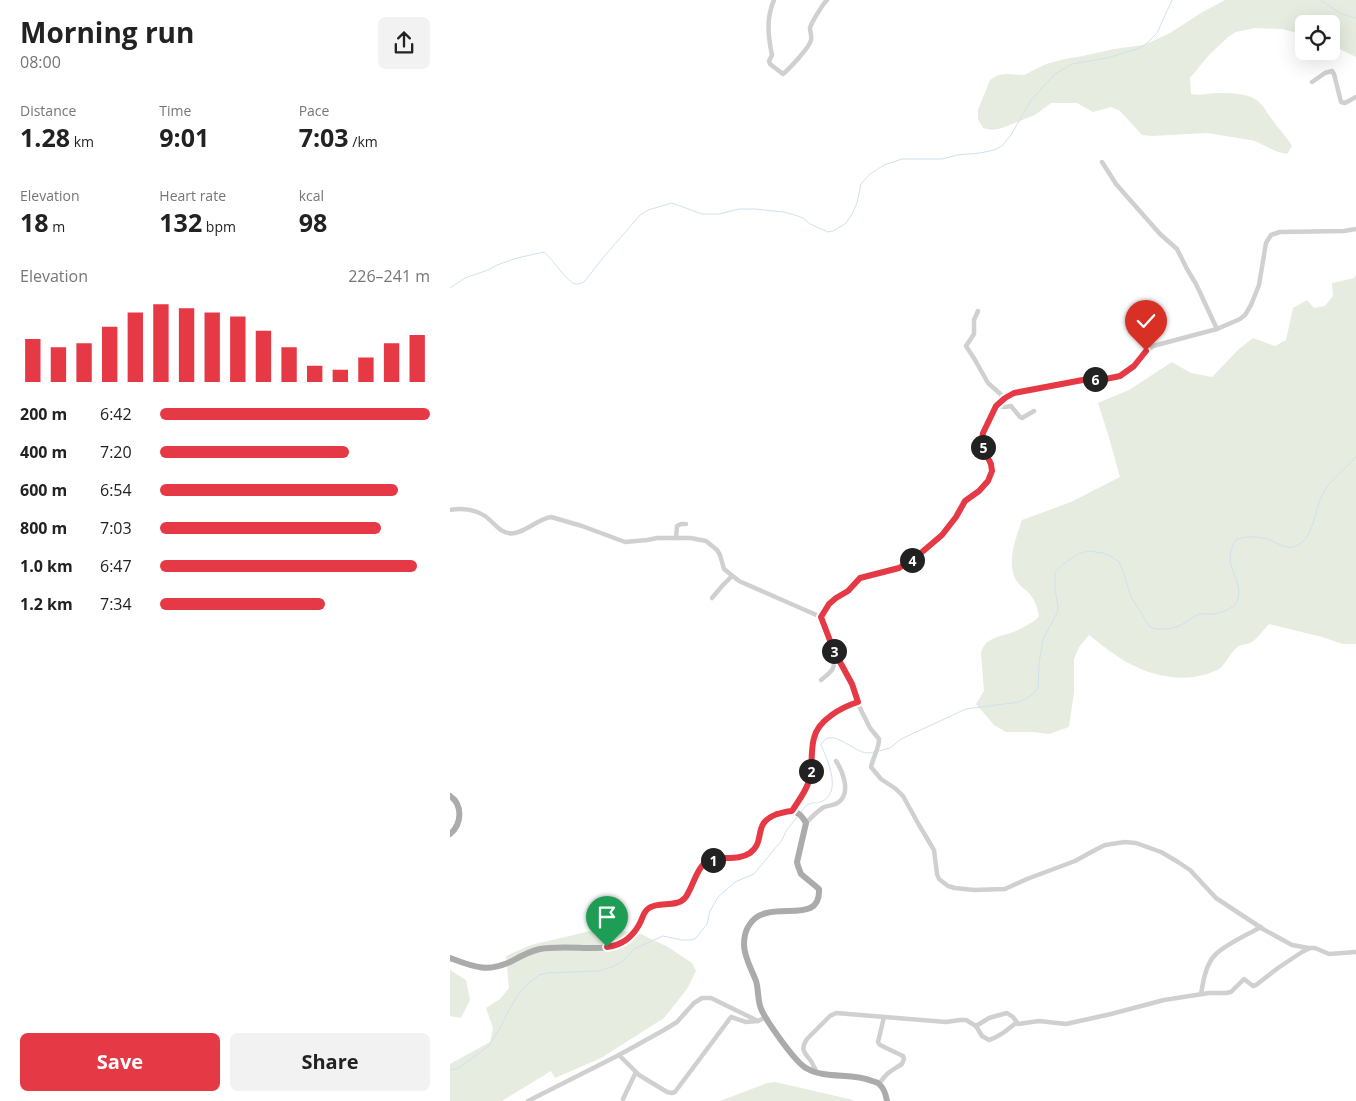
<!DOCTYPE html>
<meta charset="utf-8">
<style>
body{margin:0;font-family:"Open Sans",sans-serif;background:#f2f2f2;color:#222;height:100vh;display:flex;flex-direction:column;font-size:19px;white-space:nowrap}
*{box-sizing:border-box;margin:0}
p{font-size:16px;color:#767676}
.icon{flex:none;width:28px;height:28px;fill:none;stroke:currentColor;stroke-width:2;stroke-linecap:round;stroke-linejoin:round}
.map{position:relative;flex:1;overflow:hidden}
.side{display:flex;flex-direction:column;background:#fff;width:450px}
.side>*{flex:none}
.tools{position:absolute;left:845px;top:15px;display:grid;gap:10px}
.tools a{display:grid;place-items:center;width:45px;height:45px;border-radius:8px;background:#fff;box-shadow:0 5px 20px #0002;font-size:25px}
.pin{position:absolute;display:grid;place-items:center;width:42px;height:42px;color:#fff;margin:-51px -21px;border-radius:50% 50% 50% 0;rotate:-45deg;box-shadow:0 0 5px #0007}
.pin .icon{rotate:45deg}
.km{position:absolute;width:25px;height:25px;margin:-12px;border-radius:50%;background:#222;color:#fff;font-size:14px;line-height:25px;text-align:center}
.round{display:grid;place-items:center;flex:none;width:52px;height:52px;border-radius:8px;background:#f2f2f2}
.summary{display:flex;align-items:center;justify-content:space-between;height:85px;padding:0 20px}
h1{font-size:28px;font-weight:700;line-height:38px}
.metrics{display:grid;grid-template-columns:repeat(3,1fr);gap:8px;height:85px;padding:5px 20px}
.metrics div{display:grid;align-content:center}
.metrics b{font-size:25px;font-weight:700}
.metrics small{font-size:14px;font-weight:400}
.metrics p{font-size:14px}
.chart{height:140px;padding:10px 20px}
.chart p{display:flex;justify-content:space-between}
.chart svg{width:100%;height:90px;margin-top:5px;stroke:#e63946;stroke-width:6}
.cta{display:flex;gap:10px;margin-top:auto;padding:10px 20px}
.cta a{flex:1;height:58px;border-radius:8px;background:#e63946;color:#fff;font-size:20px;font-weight:700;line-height:58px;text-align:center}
.cta a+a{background:#f2f2f2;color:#222}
ul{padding:0 20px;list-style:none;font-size:16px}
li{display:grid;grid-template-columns:80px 60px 1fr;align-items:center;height:38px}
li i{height:12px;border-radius:6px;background:#e63946}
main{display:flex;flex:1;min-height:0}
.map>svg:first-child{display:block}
.green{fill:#e6ecdf}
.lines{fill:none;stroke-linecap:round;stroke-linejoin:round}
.stream{stroke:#cfe2ee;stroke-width:1}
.street{stroke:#d0d0d0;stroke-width:4.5}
.primary{stroke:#ababab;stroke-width:6}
.route-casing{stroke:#fff;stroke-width:10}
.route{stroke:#e63946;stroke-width:6}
</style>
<main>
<section class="side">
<div class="summary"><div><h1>Morning run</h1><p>08:00</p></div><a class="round"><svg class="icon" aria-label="share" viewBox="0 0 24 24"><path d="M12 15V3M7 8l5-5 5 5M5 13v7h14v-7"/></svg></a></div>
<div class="metrics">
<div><p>Distance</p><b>1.28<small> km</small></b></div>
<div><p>Time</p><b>9:01</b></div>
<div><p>Pace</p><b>7:03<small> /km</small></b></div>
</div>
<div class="metrics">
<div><p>Elevation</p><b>18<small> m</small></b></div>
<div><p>Heart rate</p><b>132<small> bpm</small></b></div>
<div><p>kcal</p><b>98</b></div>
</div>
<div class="chart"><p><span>Elevation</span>226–241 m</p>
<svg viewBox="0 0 160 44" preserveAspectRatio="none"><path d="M5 44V23M15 44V27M25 44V25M35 44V17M45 44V10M55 44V6M65 44V8M75 44V10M85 44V12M95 44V19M105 44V27M115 44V36M125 44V38M135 44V32M145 44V25M155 44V21"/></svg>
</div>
<ul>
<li><b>200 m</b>6:42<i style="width:100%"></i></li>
<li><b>400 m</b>7:20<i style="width:70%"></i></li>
<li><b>600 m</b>6:54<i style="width:88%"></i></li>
<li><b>800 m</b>7:03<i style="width:82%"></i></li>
<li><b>1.0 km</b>6:47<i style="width:95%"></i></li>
<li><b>1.2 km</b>7:34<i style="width:61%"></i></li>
</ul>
<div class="cta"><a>Save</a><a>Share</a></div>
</section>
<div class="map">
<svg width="906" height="1101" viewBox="0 0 906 1101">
<rect width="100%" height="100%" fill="#fff"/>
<!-- green -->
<g class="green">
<path d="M775,0h131v57l-25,-12v-21h-27v11l-22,-6 -27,-1 -19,4 -8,5 -20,19 -18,22 1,16c9,2 17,-1 27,-1 13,0 32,0 41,9 5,4 8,11 12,16 7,10 15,18 21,28l-5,8 -9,-2 -23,-11 -11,-2 -37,-6 -55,3 -10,-1 -22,-24 -9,-4 -18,5 -16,-9h-26l-16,12 -33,13 -10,2 -9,-2 -5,-9v-9l12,-30 8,-5 9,-1 17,1 22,-11 19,-5 18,-3 31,-7 30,-4 26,-12 31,-20z"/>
<path d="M906,275v369h-13l-21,-7 -53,-13c-6,6 -11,15 -19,19 -3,2 -8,1 -11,3 -8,4 -13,19 -20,23 -33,17 -73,7 -102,-13 -10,-6 -18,-14 -28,-21l-10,12 -5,12v33l-5,35 -20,7 -16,-2h-27l-12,-7 -18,-21 8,-13 -3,-38c4,-17 21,-16 35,-22 8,-4 16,-8 23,-14 -1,-9 -5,-19 -11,-25 -3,-3 -7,-5 -9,-8 -15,-17 -3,-46 3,-64l49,-18 49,-25 -12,-43 -10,-31 31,-13 43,-28 19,11 21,4 27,-28 14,-11 22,8 11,-6 7,-32 14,-8 7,8 11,-2 8,-10 -1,-13 22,-5z"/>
<polygon points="153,928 191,934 218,947 242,963 246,971 237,989 214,1018 151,1058 105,1078 101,1071 52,1101 0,1101 0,1064 40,1042 43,1028 36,1008 50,999 59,988 56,956 81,945"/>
<polygon points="0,970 16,980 20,1000 11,1018 0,1016"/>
<polygon points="325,1082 399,1099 405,1101 270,1101 317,1083"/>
</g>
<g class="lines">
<!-- stream -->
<g class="stream">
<polyline points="871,0 891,14 906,18"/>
<path d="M0,288l15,-10 23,-8 9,-5 20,-7 27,-6c9,7 23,31 32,32 3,0 6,-1 8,-2l18,-23 38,-44 8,-5 24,-7 30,11h17l20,-5h16l29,3 14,4 5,2 7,6 18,8 5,-1 12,-7 6,-8 6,-13 4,-19 9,-10 14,-9 18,-6h40l15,-4 23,-2 14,-3 8,-4 9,-11 20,-35 24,-26 17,-10 35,-6 33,-10 7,-5 10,-10 15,-33"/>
<path d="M429,751l11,-3 11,-9 65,-30 53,-7 13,-7 6,-7 1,-25 4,-24 14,-26 1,-5 -3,-20v-16l7,-7 16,-11 10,-3 15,2 9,4 7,5 4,9 8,26 19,30c8,4 21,2 29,-1 7,-3 13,-9 20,-12 5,-1 10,1 15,0 9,-2 22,-6 24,-15 5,-18 -12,-30 -7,-48 1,-3 2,-7 4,-10 5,-6 26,-4 33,-2 10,4 17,11 28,7 19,-8 18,-37 27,-52 8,-15 22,-25 33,-37"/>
<path d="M350,813c4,-4 6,-9 12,-10 5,-1 3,1 8,-1 23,-8 8,-41 1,-57 9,-20 32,7 46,8 1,0 6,-1 8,-1"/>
<polyline points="0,1070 7,1069 39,1046 51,1026 58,1012 68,995 74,987 89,975 98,973 148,971 162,967 173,961 184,949 213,936 232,940 240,940 245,939 257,924 260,911 268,897 285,882 304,874 332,840 336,831 348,816"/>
</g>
<!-- street -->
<g class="street">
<path d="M324,0c-8,18 -6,36 -2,55l-3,6 1,3 13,10c6,-5 27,-27 28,-34 1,-4 -1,-8 -1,-12 1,-5 13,-24 17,-28"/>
<polyline points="862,82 875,73 882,71 884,74 891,102 895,103 906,97"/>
<polyline points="652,162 666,184 710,234 727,249 737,269 746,284 767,329"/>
<polyline points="528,311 524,320 524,334 516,346 525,360 538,383 555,398"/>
<polyline points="546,406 555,407 561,406 570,417 572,418 584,411"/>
<path d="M0,510c11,-2 25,-1 35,6 9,6 16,20 30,17 12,-2 23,-14 36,-16l31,9 43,16 22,-2 10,-2h34l15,3 11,9 3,5 4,14 15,12 82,36 13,34 18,33 5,18c-16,6 -39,18 -44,36 -2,11 -1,23 -2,35 -2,14 -12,27 -19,38"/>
<polyline points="226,538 227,526 231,524 236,524"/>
<polyline points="262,598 273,585 282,576"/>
<polyline points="371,617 379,604 386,598 398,591 410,578 449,568 465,558 492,535 506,517 515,501 529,491 538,481 542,471 541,464 532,444 533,433 546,406 555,398 564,393 638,379 651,379 670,376 684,366 690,357 703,346 767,329 790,319 795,315 801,305 809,285 816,243 821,235 830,232 894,231 906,229"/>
<path d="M371,680c13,-10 14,-11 13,-27"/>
<path d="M407,702l13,26 9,11c0,10 -6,18 -8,28l10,12 15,10 7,7 16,29 15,25 3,24 2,5 9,7 7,2 19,2 31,-1 22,-10 48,-18 22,-12 8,-4 20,-3 11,1 25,9 17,10 12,8 26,28 47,31 29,16 17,3"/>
<path d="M356,823c5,-5 11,-12 18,-16 5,-2 10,-1 15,-5 12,-10 4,-30 -3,-41"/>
<path d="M751,994c2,-12 5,-31 15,-40 12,-11 31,-19 45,-27"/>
<path d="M526,1026l6,10 7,4c11,-3 18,-10 27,-17"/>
<polyline points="169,1055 189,1075 217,1092 222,1093 225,1092 281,1017 296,1022 308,1021"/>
<path d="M367,1072c-2,-3 -4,-7 -6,-11 -7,-9 -11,-11 -4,-22l23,-23 6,-3 110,9 14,-2h6l10,6 13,-8 18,-5 6,4 5,7 21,-3 27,3 45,-10 53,-14 45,-7h17l5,-1 13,-13 9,7 3,-1 22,-17 24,-16 8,-4h5l14,6 27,-2"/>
<path d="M429,1084c8,-12 12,-13 23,-20l2,-5 -1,-3 -23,-11 -2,-3 6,-25"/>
<polyline points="173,1099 186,1072"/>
<polyline points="78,1101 169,1055 214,1030 227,1022 244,1003 252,998 261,998 308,1021 316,1017"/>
</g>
<!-- primary -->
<g class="primary">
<path d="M0,796c13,9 12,28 0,38"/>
<path d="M0,958c24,9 37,15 62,3 9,-5 18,-10 28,-12 14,-3 38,-1 53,-1 9,0 18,0 27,-3 7,-3 14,-11 18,-18 4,-7 5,-16 12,-20 10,-6 27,1 35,-10 8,-10 12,-30 22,-36 12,-7 31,2 44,-9 10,-8 6,-18 11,-27 6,-11 27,-18 37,-11 3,2 5,6 7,9l-9,39 1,4 3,8 18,15c2,41 -54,5 -71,38 -3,5 -4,12 -4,18 0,12 8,25 12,36 3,9 1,21 6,30 6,12 33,51 44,57 20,12 46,4 66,13 3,1 5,1 7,3 5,4 7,11 8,17"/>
</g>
</g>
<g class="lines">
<defs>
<path id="route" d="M157,947c17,-2 27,-11 34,-26 2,-5 3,-10 8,-13 10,-7 27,0 36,-10 8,-10 12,-34 25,-38 13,-4 28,1 40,-7 17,-13 1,-29 27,-39 5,-1 9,-3 15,-3 7,-11 17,-24 19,-38 1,-12 0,-24 3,-35 4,-18 28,-31 44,-36l-6,-18 -18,-33 -13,-34 8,-13 7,-6 12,-7 12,-13 39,-10 16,-10 27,-23 14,-18 9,-16 14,-10 9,-10 4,-10 -1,-7 -8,-16 -1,-9 1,-6 13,-27 9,-8 9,-5 74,-14 13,1 19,-4 14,-10 12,-15"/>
</defs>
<!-- route casing -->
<use href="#route" class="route-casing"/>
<!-- route -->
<use href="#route" class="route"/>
</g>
</svg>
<div class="tools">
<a><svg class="icon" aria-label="locate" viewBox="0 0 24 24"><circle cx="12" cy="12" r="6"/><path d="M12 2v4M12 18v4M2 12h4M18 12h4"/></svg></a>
</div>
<div class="pin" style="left:157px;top:947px;background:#1e9e55"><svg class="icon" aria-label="arrive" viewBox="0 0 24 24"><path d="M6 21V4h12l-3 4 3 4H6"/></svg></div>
<div class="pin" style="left:696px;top:351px;background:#d93025"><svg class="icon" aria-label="check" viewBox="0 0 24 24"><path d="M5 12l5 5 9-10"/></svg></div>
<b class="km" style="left:263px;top:860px">1</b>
<b class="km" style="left:361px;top:771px">2</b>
<b class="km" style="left:384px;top:651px">3</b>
<b class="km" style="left:462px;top:560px">4</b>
<b class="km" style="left:533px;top:447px">5</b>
<b class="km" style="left:645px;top:379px">6</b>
</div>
</main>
